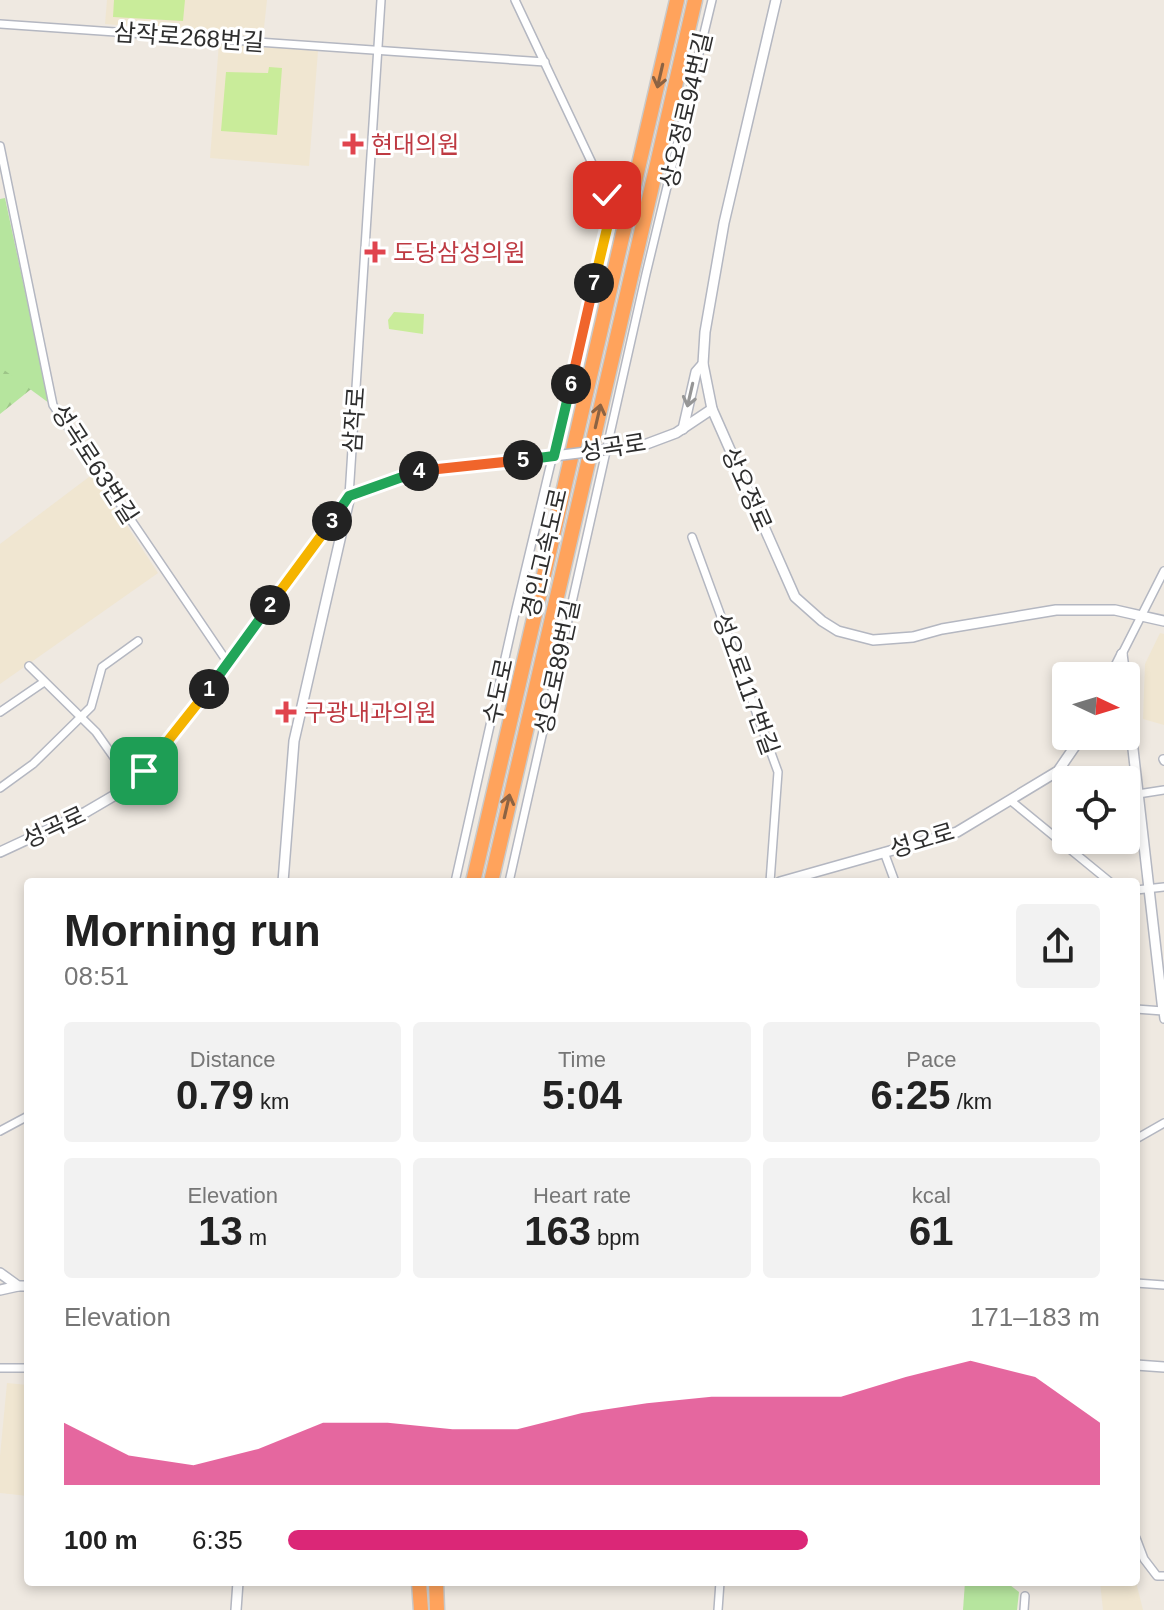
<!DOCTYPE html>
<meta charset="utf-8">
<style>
body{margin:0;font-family:Arial,"Noto Sans KR",sans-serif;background:#f2f2f2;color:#222;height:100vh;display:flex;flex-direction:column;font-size:30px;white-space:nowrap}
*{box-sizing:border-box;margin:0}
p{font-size:26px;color:#767676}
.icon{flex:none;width:44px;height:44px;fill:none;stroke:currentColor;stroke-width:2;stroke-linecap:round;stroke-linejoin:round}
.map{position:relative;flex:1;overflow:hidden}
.drawer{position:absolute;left:24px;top:878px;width:1116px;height:708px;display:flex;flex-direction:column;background:#fff;border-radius:8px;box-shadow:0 4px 12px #0003}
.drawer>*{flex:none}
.needle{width:52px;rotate:94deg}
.fabs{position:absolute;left:1052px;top:662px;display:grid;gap:16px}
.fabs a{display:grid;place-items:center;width:88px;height:88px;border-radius:8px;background:#fff;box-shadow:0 4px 12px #0003;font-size:40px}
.pin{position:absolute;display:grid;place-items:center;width:68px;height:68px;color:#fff;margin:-34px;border-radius:16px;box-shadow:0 4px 12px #0006}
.km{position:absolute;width:40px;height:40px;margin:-20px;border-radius:50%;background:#222;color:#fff;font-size:22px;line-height:40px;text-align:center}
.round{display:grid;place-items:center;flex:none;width:84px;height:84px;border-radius:8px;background:#f2f2f2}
.summary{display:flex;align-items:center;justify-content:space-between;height:136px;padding:0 40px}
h1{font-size:44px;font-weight:700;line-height:60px}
.figures{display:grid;grid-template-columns:repeat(3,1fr);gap:12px;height:136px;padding:8px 40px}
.figures div{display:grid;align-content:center;border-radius:8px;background:#f2f2f2;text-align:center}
.figures b{font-size:40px;font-weight:700}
.figures small{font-size:22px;font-weight:400}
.figures p{font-size:22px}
.chart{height:224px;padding:16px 40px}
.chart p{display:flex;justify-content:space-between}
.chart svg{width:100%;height:144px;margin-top:8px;fill:#db2777;opacity:.7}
ul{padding:0 40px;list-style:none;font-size:26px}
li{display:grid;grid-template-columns:128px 96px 1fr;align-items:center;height:60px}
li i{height:20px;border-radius:10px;background:#db2777}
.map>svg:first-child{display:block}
.education{fill:#f0e6d1}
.forest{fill:url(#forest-firs)}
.park{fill:#b6e59e}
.pitch{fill:#c9ec9a}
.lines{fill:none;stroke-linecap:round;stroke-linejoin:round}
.minor-casing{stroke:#b4b7c1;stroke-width:10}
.tertiary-casing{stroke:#b4b7c1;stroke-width:12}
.motorway-casing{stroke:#c9c9c9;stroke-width:17}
.minor{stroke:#fff;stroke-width:7}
.tertiary{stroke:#fff;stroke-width:9}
.motorway{stroke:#ffa35c;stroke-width:14}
.tertiary-bridge-casing{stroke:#b4b7c1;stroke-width:12;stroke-linecap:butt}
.tertiary-bridge{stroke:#fff;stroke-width:9}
.oneway{stroke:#8c6343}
.oneway2{stroke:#969696}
.split-1-casing{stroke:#fff;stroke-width:16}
.split-2-casing{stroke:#fff;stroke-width:16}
.split-3-casing{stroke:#fff;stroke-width:16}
.split-4-casing{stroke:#fff;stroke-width:16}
.split-5-casing{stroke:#fff;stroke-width:16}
.split-6-casing{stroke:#fff;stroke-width:16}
.split-7-casing{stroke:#fff;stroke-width:16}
.split-8-casing{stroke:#fff;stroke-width:16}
.split-1{stroke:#f5b400;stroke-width:10}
.split-2{stroke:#22a559;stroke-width:10}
.split-3{stroke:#f5b400;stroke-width:10}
.split-4{stroke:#22a559;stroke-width:10}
.split-5{stroke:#f0652b;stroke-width:10}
.split-6{stroke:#22a559;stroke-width:10}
.split-7{stroke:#f0652b;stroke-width:10}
.split-8{stroke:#f5b400;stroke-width:10}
.health-dot{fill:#e0444e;stroke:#fff;stroke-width:3}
.labels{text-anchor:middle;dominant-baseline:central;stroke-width:6;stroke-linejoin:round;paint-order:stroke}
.street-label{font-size:24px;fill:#2e2e2e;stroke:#fff}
.health-label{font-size:24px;fill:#be3a42;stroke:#fff;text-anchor:start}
</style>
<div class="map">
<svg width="1164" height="1610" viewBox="0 0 1164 1610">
<defs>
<pattern id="forest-firs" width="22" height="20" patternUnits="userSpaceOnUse" patternTransform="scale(2)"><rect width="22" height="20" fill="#b6e59e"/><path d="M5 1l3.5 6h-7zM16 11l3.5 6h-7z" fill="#9dc588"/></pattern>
</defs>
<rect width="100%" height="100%" fill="#efe9e1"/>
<!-- education -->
<g class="education">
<polygon points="107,0 267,0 263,37 105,24"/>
<polygon points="219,43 318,51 309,166 210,158"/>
<polygon points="93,474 158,573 0,684 0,544"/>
<polygon points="1160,633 1164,634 1164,725 1143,719 1145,664"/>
<polygon points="7,1383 28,1385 28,1496 0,1493 0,1456"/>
<polygon points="1100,1582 1136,1582 1143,1610 1103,1610"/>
</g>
<!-- forest -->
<polygon class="forest" points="0,266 35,386 0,414"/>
<!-- park -->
<g class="park">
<polygon points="5,198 49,403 0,367 0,199"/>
<polygon points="965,1582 1006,1582 1019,1592 1017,1610 963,1610"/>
</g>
<!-- pitch -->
<g class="pitch">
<polygon points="114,0 185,0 183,21 113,17"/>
<polygon points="269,67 282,68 277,135 221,131 226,72 268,73"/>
<polygon points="394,312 424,314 423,334 389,329 388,320"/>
</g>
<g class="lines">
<defs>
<g id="minor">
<polyline points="0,24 545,62"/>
<polyline points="0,146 53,405 228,663"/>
<polyline points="349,496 381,0"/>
<polyline points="692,537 778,772 770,882"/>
<polyline points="1122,654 1164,571"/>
<polyline points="29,666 96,732 132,783"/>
<polyline points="0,712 44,682"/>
<polyline points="1163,759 1164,761"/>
<polyline points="0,788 33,764 91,707 102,667 138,641"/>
<polyline points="1138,794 1164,790"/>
<polyline points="1010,800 1110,882"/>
<polyline points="884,852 895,882"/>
<polyline points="455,882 516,609 609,220 607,195 515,0"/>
<polyline points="509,882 646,274 712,0"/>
<polyline points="1136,890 1164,887"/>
<polyline points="1136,1009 1163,1011 1164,1019"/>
<polyline points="0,1131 28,1116"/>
<polyline points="1136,1139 1164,1123"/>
<polyline points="1136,1283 1164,1285"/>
<polyline points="0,1368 28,1368"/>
<polyline points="1136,1538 1144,1559 1157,1576 1164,1576"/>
<polyline points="718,1610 720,1582"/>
<polyline points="1024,1610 1025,1596"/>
</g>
<g id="tertiary">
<polyline points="776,0 724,223 705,332 703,364 712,409 795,597 822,621 838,631 873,640 913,637 942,629 1056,610 1115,610 1164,621"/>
<polyline points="683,429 696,372 703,364"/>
<polyline points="644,445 676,433 712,409"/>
<polyline points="1122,654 1125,676"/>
<polyline points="1111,676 1122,654"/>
<polyline points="1126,688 1163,1011"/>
<polyline points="0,852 86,812 127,788 188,717 349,496 422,471 554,456"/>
<polyline points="283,882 294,741 349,500"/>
<polyline points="780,882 957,832 1058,771 1082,736"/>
<polyline points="0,1273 18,1286 28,1286"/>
<polyline points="0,1290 18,1286"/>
<polyline points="1136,1365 1164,1367"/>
<polyline points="236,1610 238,1582"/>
</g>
<g id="motorway">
<polyline points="473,882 677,0"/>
<polyline points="491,882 695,0"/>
<polyline points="419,1582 421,1610"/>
<polyline points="436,1582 437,1610"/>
</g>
</defs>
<!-- minor casing -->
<use href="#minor" class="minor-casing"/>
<!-- tertiary casing -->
<use href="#tertiary" class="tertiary-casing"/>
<!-- motorway casing -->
<use href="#motorway" class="motorway-casing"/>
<!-- minor -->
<use href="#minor" class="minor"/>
<!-- tertiary -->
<use href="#tertiary" class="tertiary"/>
<!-- motorway -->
<use href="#motorway" class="motorway"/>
<defs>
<polyline id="tertiary-bridge" points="554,456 644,445"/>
</defs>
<!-- tertiary-bridge casing -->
<use href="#tertiary-bridge" class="tertiary-bridge-casing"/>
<!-- tertiary-bridge -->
<use href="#tertiary-bridge" class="tertiary-bridge"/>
</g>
<!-- one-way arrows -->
<defs><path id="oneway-shaft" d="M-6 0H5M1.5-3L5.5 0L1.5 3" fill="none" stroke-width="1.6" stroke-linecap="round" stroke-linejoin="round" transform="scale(2)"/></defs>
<g class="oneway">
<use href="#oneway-shaft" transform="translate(660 76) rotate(103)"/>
<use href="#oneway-shaft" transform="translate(598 416) rotate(-77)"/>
<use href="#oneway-shaft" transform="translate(507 806) rotate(-77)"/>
</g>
<use class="oneway2" href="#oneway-shaft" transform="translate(690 395) rotate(103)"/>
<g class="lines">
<defs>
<polyline id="split-1" points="144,771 209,689"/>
<polyline id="split-2" points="209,689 270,605"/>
<polyline id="split-3" points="270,605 332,521"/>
<polyline id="split-4" points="332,521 349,496 419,471"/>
<polyline id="split-5" points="419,471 523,460"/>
<polyline id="split-6" points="523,460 554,456 571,384"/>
<polyline id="split-7" points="571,384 594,283"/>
<polyline id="split-8" points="594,283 609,220 607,195"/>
</defs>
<!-- split-1 casing -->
<use href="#split-1" class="split-1-casing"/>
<!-- split-2 casing -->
<use href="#split-2" class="split-2-casing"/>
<!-- split-3 casing -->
<use href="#split-3" class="split-3-casing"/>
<!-- split-4 casing -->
<use href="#split-4" class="split-4-casing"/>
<!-- split-5 casing -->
<use href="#split-5" class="split-5-casing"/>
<!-- split-6 casing -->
<use href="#split-6" class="split-6-casing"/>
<!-- split-7 casing -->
<use href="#split-7" class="split-7-casing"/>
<!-- split-8 casing -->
<use href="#split-8" class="split-8-casing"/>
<!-- split-1 -->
<use href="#split-1" class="split-1"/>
<!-- split-2 -->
<use href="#split-2" class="split-2"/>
<!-- split-3 -->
<use href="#split-3" class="split-3"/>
<!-- split-4 -->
<use href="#split-4" class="split-4"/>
<!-- split-5 -->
<use href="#split-5" class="split-5"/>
<!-- split-6 -->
<use href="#split-6" class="split-6"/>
<!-- split-7 -->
<use href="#split-7" class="split-7"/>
<!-- split-8 -->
<use href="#split-8" class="split-8"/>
</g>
<!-- markers -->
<g class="health-dot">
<path d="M349 132h8v8h8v8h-8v8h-8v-8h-8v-8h8z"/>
<path d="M371 240h8v8h8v8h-8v8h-8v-8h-8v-8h8z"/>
<path d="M282 700h8v8h8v8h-8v8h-8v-8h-8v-8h8z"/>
</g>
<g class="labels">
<!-- street labels -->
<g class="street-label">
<text transform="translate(189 37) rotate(4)">삼작로268번길</text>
<text transform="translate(686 110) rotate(-77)">상오정로94번길</text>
<text transform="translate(354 420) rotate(-86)">삼작로</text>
<text transform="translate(613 447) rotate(-9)">성곡로</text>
<text transform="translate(95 464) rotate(57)">성곡로63번길</text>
<text transform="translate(747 489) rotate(66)">상오정로</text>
<text transform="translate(544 553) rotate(-77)">경인고속도로</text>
<text transform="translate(557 667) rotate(-78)">성오로89번길</text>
<text transform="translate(746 684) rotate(70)">성오로117번길</text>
<text transform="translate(498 691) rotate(-78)">수도로</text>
<text transform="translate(54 827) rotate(-25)">성곡로</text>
<text transform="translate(922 840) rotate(-17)">성오로</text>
</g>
<!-- health labels -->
<g class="health-label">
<text x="371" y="144">현대의원</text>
<text x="393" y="252">도당삼성의원</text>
<text x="304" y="712">구광내과의원</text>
</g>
</g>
</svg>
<div class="fabs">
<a><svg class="needle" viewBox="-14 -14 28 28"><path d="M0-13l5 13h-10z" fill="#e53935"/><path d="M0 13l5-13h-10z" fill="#767676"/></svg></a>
<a><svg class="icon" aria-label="locate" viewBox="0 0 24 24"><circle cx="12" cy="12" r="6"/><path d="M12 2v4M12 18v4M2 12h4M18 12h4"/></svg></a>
</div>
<div class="pin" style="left:144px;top:771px;background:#1e9e55"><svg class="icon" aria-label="arrive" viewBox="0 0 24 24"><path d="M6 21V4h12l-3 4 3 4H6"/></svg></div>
<div class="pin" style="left:607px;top:195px;background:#d93025"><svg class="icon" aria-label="check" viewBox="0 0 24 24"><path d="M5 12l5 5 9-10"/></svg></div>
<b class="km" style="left:209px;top:689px">1</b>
<b class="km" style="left:270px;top:605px">2</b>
<b class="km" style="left:332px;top:521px">3</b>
<b class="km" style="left:419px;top:471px">4</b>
<b class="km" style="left:523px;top:460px">5</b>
<b class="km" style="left:571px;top:384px">6</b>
<b class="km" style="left:594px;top:283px">7</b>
<section class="drawer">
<div class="summary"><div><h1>Morning run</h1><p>08:51</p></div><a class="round"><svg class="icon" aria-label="share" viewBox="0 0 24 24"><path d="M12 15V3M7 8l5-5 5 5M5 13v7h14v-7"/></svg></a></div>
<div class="figures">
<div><p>Distance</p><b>0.79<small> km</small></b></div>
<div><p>Time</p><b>5:04</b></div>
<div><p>Pace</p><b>6:25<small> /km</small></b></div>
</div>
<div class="figures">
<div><p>Elevation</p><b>13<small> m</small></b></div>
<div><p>Heart rate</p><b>163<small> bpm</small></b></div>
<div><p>kcal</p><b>61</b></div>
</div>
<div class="chart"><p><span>Elevation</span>171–183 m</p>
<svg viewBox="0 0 160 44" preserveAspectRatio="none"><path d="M0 44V25L10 35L20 38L30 33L40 25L50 25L60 27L70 27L80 22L90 19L100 17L110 17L120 17L130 11L140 6L150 11L160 25V44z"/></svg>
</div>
<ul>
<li><b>100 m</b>6:35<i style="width:64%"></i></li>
</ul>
</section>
</div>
